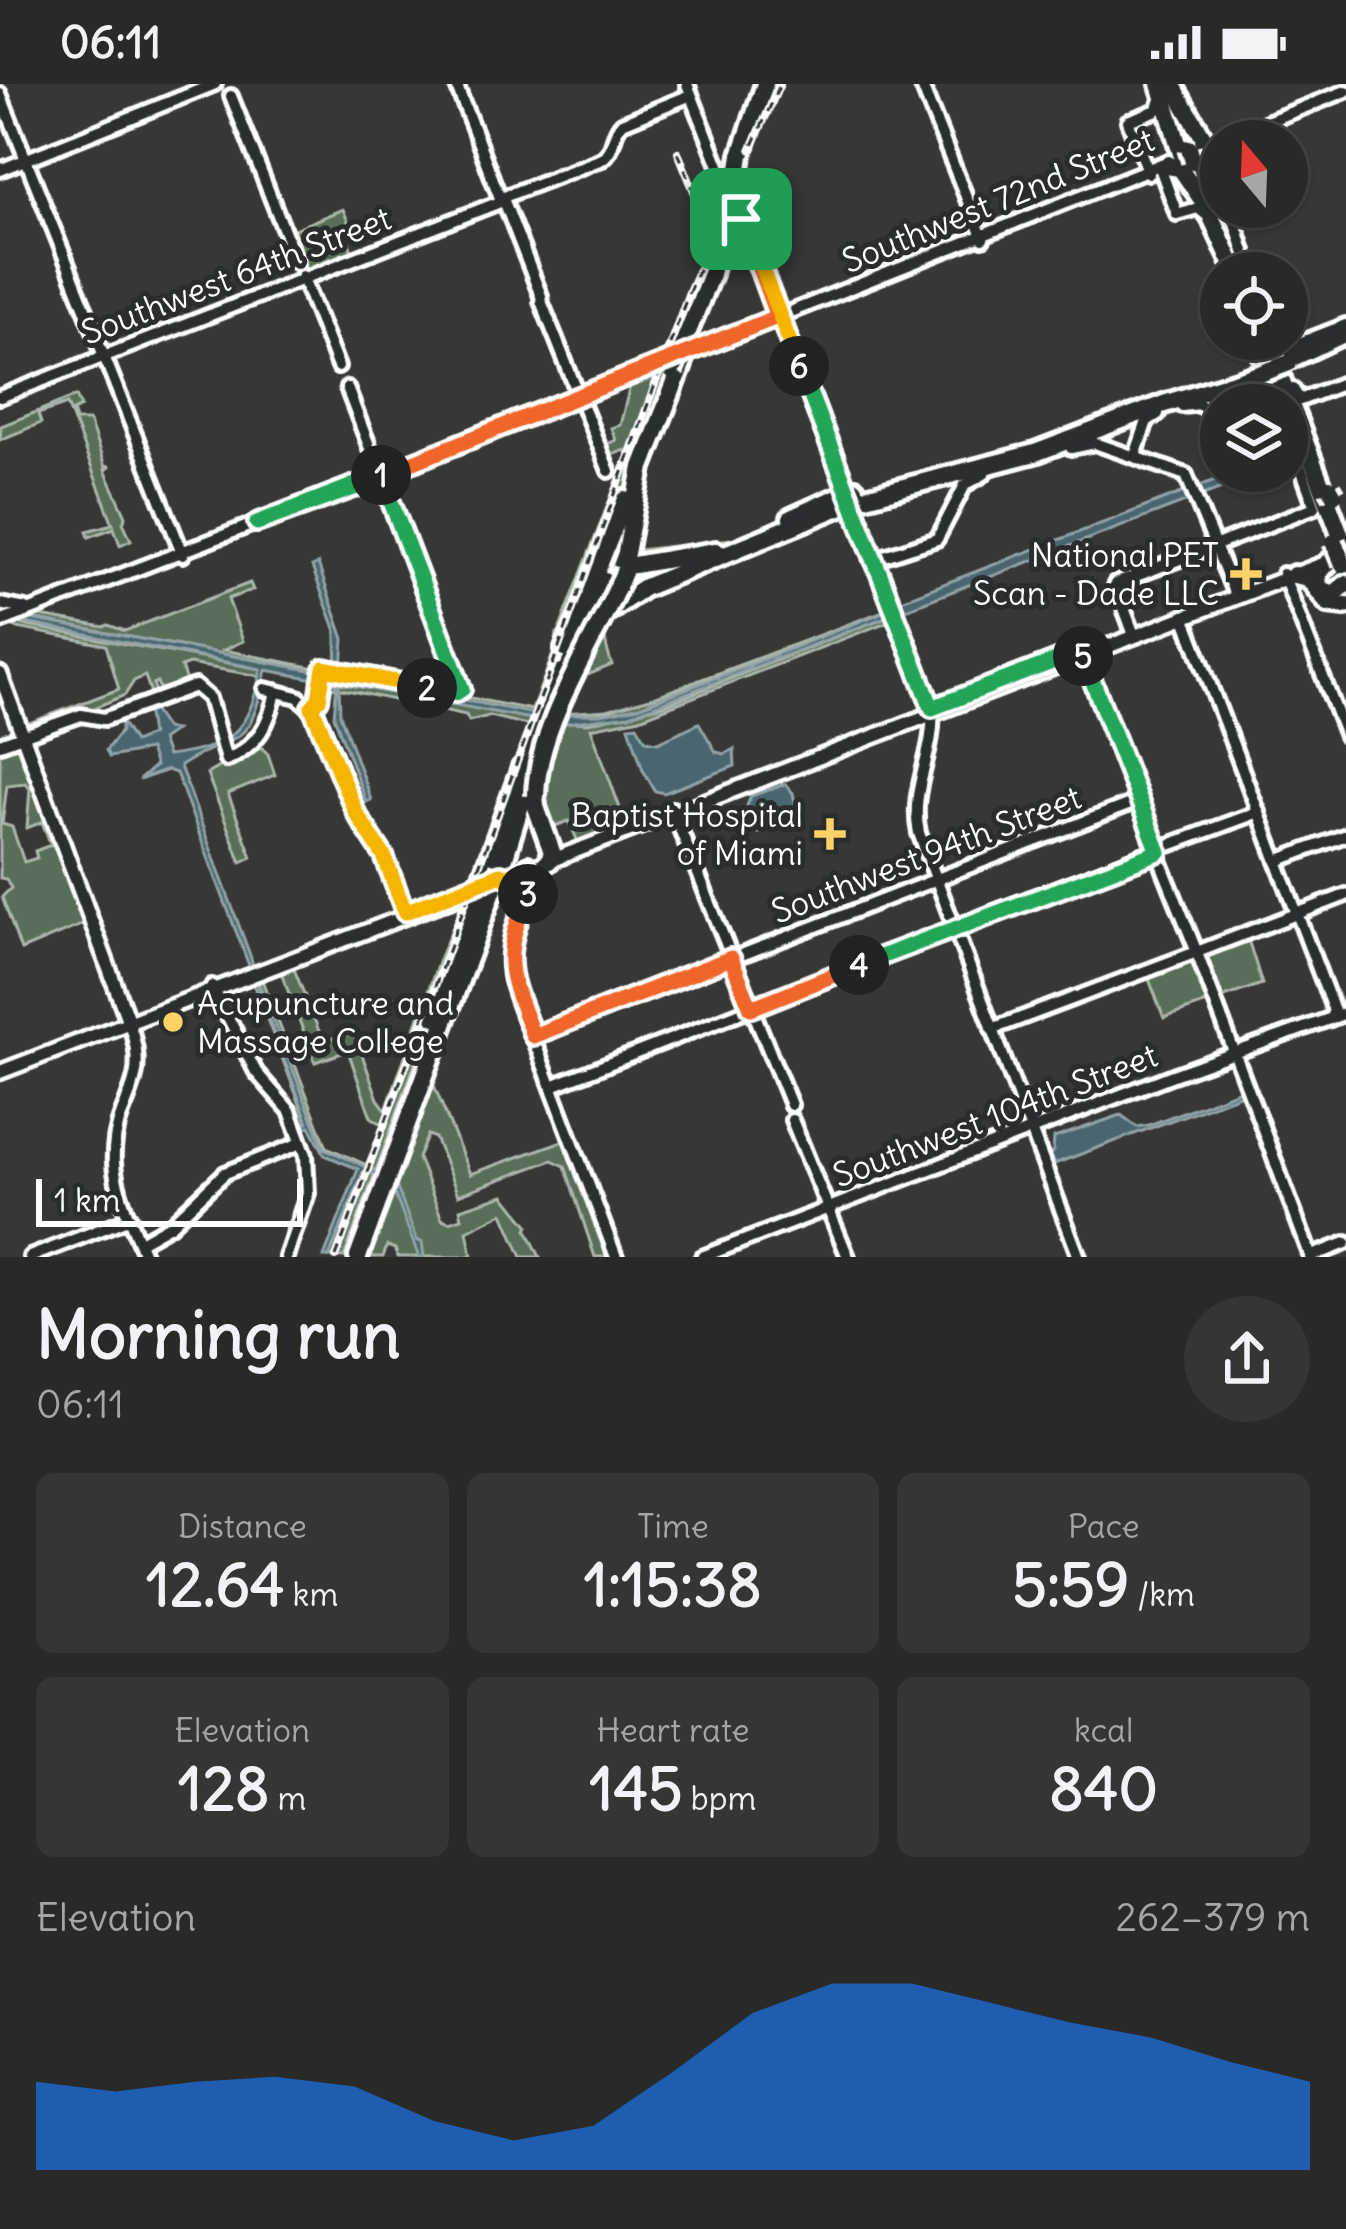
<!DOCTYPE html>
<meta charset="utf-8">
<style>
body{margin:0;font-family:Delius,sans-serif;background:#353534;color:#f1f3f6;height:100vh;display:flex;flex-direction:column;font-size:45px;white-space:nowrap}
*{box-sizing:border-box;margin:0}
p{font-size:39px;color:#a5a6a8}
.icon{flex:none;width:66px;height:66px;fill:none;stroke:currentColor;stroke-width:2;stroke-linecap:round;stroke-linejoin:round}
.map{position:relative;height:1173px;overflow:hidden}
.drawer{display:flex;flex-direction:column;background:#292928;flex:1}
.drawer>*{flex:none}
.needle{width:78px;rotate:341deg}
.buttons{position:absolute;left:1200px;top:36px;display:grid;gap:24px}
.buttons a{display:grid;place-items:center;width:108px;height:108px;border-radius:50%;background:#292928;box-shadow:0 3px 9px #0004,0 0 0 3px #454545;font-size:60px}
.scale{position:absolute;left:36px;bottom:30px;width:267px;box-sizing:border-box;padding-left:12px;border:6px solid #fff;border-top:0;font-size:33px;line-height:42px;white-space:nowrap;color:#fff;-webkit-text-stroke:9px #2a2d2e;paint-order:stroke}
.pin{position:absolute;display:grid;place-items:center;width:102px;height:102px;color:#fff;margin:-51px;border-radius:24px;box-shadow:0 6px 18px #0006}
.km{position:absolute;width:60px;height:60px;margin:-30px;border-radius:50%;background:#222;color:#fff;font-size:33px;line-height:60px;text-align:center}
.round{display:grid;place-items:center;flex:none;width:126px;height:126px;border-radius:63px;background:#353534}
.summary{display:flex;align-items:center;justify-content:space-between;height:204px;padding:0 36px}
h1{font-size:66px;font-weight:700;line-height:90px}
.figures{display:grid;grid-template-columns:repeat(3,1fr);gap:18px;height:204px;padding:12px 36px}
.figures div{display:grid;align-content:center;border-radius:18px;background:#353534;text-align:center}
.figures b{font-size:60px;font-weight:700}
.figures small{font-size:33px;font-weight:400}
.figures p{font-size:33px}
.chart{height:336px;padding:24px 36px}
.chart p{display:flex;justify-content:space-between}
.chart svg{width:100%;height:216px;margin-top:12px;fill:#1a73e8;opacity:.7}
.status{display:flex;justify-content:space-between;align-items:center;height:84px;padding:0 60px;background:#292928;direction:ltr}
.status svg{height:33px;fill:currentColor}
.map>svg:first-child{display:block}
.green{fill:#586e59;stroke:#acb6ac;stroke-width:3;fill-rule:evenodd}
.water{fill:#4a666e;stroke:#92a3a8;stroke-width:3}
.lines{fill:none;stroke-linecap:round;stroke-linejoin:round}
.secondary-casing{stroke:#fff;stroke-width:20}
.primary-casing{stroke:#fff;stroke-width:21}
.highway-casing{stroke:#fff;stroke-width:26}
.secondary{stroke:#2a2d2e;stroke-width:10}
.primary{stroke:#2a2d2e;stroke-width:12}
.highway{stroke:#2a2d2e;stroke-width:16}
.rail-casing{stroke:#fff;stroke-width:8}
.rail{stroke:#2a2d2e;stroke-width:3;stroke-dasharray:9;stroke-linecap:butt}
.highway-bridge-casing{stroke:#fff;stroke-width:26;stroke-linecap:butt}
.highway-bridge{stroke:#2a2d2e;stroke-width:16}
.split-1-casing{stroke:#fff;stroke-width:24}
.split-2-casing{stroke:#fff;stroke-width:24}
.split-3-casing{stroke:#fff;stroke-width:24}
.split-4-casing{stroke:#fff;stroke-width:24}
.split-5-casing{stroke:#fff;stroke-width:24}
.split-6-casing{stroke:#fff;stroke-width:24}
.split-7-casing{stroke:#fff;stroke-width:24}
.split-1{stroke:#f0652b;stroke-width:15}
.split-2{stroke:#22a559;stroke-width:15}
.split-3{stroke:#f5b400;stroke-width:15}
.split-4{stroke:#f0652b;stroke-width:15}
.split-5{stroke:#22a559;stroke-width:15}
.split-6{stroke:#22a559;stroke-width:15}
.split-7{stroke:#f5b400;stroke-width:15}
.poi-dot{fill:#ffd166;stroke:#2a2d2e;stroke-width:4.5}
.labels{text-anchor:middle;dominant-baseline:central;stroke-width:10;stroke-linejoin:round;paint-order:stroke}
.street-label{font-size:33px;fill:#fff;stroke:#2a2d2e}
.poi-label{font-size:33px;fill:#fff;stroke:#2a2d2e;text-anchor:end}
</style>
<div class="status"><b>06:11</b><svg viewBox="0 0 49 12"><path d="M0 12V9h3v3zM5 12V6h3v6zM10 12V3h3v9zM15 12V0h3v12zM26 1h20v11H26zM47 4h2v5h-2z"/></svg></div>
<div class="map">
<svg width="1346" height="1173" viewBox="0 0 1346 1173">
<rect width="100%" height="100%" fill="#373735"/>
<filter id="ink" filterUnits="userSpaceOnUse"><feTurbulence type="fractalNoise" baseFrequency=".00833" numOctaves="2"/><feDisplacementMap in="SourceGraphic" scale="24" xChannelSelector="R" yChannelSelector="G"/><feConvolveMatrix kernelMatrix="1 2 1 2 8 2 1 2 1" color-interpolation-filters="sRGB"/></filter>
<g filter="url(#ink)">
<!-- green -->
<g class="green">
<polygon points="343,125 351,145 345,148 353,170 305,188 289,147"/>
<path d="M693,273c-2,26 -22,55 -34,79 -12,23 -24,88 -20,114l100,-12 101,-49 -2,5 -35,16 41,-16 6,14 -70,27 67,-28 -4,-10 -111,48 -102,18 15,-95 43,-104 -4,-3 -15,7 -38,102 -15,57 -77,185 -4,2 8,-25 -10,25 -192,-38 3,-3 188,37 23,-62 2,-15 6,-4 -3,-1 67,-173 -2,-5 -18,7 -6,-10 15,-7 -5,-12 9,-3 11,-43 28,-11 -98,269 100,-270z"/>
<polygon points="76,312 81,323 73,327 76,337 89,337 105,383 110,382 105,386 126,432 123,438 131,456 120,461 114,444 89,453 87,447 113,440 67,320 38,330 41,339 0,356 1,342"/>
<path d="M848,428h4l-214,85c-34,24 -40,27 -26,68l-39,16 -10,32 44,-3 47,-13 235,-88 -251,98 -37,7 -45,1 41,-88 29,-26z"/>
<polygon points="250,499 253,506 228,515 243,557 224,566 320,585 323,588 26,534 35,531 104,543 108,541 125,547"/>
<polygon points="891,531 892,536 640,634 591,644 625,738 578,758 569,737 547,745 511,702 499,730 533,636 527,641 489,632 469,637 466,631 322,601 324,596 329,597 533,635 588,639 664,621"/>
<polygon points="16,538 28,542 261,585 260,592 189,580 181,583 187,600 161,608 157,598 153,600 157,610 152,612 145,592 134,597 125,611 96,623 99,632 24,649 21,642 119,605 106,561 7,542"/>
<path d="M18,658l68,181 -65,27 -19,-53 9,-9 -5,-9 -6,-1v-132zM25,699l5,5 -3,40 15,-6 9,23 -16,6 2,7 -13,4 -12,-35 -10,-3 5,-39z"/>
<polygon points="258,660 268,670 275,691 228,710 252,773 241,778 207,690"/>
<polygon points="466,812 442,905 376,1086 381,1088 431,994 470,1090 568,1055 614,1173 595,1173 565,1082 552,1076 458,1111 435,1054 428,1051 418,1074 442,1135 450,1138 462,1134 460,1125 504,1111 529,1142 527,1146 540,1173 522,1173 503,1129 467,1147 472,1173 398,1173 395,1165 387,1162 383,1173 362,1173 379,1093 374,1091 344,1173 337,1173 360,1107 335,1173 329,1173 362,1087 382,1093 385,1090 331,1070 324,1064 256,893 308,1038 307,1039 298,1042 307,1038 251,894 260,891 327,1063 367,1081 382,1040 371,1033 348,967 315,978 279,883 292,880 323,957 352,949 356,954 378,1015 386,1026 440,873"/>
<polygon points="1247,852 1262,900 1164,934 1147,890"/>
</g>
<!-- water -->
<g class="water">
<path d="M1239,387h27l-636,244 -72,9 -219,-41 1,31 31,86 -5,2 -32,-86 3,-33 -71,-13c-18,86 -25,56 -86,96l71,192 2,9 -3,1 -74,-195 -9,-3 -28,10 16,-14 -6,-16 -40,7 -3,-7 15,-19v-10l13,21 17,-7 -4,-27 4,-1 15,22 9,1 -14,10 6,16c64,-8 82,-24 94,-87l-261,-51v-8l26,8 311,57 -1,-44 -24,-64 6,-3 26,75 -2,30 29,13 164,32h66l37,-7 101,-38 140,-55 25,-15z"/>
<polygon points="699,639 716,668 725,670 734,665 735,682 664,709 655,707 643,686 629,642 637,641 646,656 658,658"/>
<polygon points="785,700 793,709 798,732 759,749 747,722 751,712"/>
<polygon points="256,893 324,1064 394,1096 417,1157 422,1158 424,1173 419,1173 390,1098 364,1086 329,1173 324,1173 358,1085 325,1071 310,1042 298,1045 308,1038 262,918"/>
<polygon points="1243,1005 1246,1007 1242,1010 1049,1082 1046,1073 1053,1068 1054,1054 1121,1031 1137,1043 1149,1041"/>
</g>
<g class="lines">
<defs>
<g id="secondary">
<polyline points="456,0 500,114"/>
<path d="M687,0l245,624c4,46 -23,80 -13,125l160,424"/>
<polyline points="921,0 983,155"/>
<polyline points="0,10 183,471"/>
<polyline points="231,12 297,179"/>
<polyline points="1203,63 1346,7"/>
<polyline points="1159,81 1177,130 1198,124 1205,130"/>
<polyline points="0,86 215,0"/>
<polyline points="1149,89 1128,37 1157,26 1161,16"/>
<path d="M503,113l99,-38c14,-10 9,-25 20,-36l69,-28"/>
<polyline points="504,117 541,212"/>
<polyline points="1230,123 1251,189"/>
<polyline points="302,192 338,283"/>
<polyline points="541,217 609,387"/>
<polyline points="1253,255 1278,321"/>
<polyline points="1279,267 1346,241"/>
<polyline points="1293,305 1300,316 1346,298"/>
<polyline points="0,313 500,118"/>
<polyline points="1182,322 1199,320 1221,337"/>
<polyline points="1071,364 1095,359 1186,391 1236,513"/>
<polyline points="1135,372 1147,337 1158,330"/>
<polyline points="872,476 937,455 965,401 984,390"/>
<polyline points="1283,490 1346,652"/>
<polyline points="0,520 26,525"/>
<polyline points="1184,532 1334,927 1330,935"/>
<polyline points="0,538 404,382 1169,77"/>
<polyline points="1134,551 1115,500 1315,423 1287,345"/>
<polyline points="1081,567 1158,765"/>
<polyline points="265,605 298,613 317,630 355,727 384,773 406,832"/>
<polyline points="312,623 319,613 324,584 457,609 462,605 347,304"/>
<path d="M0,660l81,-29 23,4 91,-33 14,12 17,62c31,-14 44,-36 50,-69"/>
<polyline points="672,725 791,1021"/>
<polyline points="1158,765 1259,728"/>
<polyline points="1157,769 1196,866"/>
<polyline points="1277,777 1346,751"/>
<path d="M528,779c5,42 -25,75 -17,117l105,277"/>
<polyline points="1197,868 1346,811"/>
<polyline points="1197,869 1311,1173"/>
<polyline points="212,902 256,988 290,1027 306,1071 308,1109 286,1173"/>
<path d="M129,939c23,62 -12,74 -15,127 -3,35 18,74 31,107"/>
<polyline points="992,945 1194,869"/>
<polyline points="533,952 1138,717"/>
<polyline points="552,1002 1155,766"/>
<polyline points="792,1036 848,1173"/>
<polyline points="140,1158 170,1141 225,1089 301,1059"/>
<polyline points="30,1173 130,1134"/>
<polyline points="702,1173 1173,991 1346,929"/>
<polyline points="1310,1173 1346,1159"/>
</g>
<g id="primary">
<polyline points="0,590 129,939"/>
<polyline points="0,988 1328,478"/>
</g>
<g id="highway">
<polyline points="1160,0 1183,76"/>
<polyline points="1172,0 1203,53 1204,68"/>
<polyline points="741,71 765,0"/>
<polyline points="1198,75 1217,125"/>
<polyline points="1167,82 1180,84 1206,122 1232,179"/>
<polyline points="1266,255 1342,455"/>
<polyline points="681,265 711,190 721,146"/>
<polyline points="1288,276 1346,249"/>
<polyline points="858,415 1035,369 1164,320 1260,290"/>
<polyline points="791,434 855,405"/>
<polyline points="1329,478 1317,491 1320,505 1334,510 1346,500"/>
<polyline points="628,482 716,467"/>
<polyline points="1294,491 1308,494 1328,519 1346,521"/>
<polyline points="615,499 626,469 642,383 682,281"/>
<polyline points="590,504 625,416"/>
<polyline points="603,531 643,504 844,421"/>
<polyline points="565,565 585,521 605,496"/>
<polyline points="562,599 576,565 602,521"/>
<polyline points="529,677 562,588"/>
<polyline points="534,698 536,723 552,768 549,777"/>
<polyline points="502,783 537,669"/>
<polyline points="481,798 522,684"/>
<polyline points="435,933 479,803"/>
<polyline points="358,1173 494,804"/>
</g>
</defs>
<!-- secondary casing -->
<use href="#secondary" class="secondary-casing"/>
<!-- primary casing -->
<use href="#primary" class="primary-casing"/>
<!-- highway casing -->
<use href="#highway" class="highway-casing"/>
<!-- secondary -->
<use href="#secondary" class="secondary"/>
<!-- primary -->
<use href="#primary" class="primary"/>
<!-- highway -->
<use href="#highway" class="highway"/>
<defs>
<g id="rail">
<polyline points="678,68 706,137 706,164"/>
<polyline points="336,1173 690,205 780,0"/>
</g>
</defs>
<!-- rail casing -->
<use href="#rail" class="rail-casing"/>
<!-- rail -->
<use href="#rail" class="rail"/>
<defs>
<g id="highway-bridge">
<polyline points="1189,64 1193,77"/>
<polyline points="729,147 741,71"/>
<polyline points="672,287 681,265"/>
<polyline points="1260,290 1289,279"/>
<polyline points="1330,404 1334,411"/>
<polyline points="843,417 857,412"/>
<polyline points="1334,458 1343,480"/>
<path d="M536,712c1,-75 62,-158 89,-226"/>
<polyline points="494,804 502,783"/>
</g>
</defs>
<!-- highway-bridge casing -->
<use href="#highway-bridge" class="highway-bridge-casing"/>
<!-- highway-bridge -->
<use href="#highway-bridge" class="highway-bridge"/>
</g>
</g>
<g class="lines" filter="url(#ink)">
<defs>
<polyline id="split-1" points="381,391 777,233 741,135"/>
<polyline id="split-2" points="381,391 257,439 382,394 462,605 456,609 427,604"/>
<polyline id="split-3" points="427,604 324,584 319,615 312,623 356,729 384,772 405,828 501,790 505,793 528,784 528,810"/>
<path id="split-4" d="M528,810c-27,68 -20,76 5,142l198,-78 20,50 108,-43"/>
<polyline id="split-5" points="859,881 1159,768 1083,572"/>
<polyline id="split-6" points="799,282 932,624 1081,567 1083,572"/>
<polyline id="split-7" points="741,135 738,136 759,178 799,282"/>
</defs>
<!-- split-1 casing -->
<use href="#split-1" class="split-1-casing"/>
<!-- split-2 casing -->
<use href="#split-2" class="split-2-casing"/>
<!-- split-3 casing -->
<use href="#split-3" class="split-3-casing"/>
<!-- split-4 casing -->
<use href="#split-4" class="split-4-casing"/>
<!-- split-5 casing -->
<use href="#split-5" class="split-5-casing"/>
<!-- split-6 casing -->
<use href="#split-6" class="split-6-casing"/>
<!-- split-7 casing -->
<use href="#split-7" class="split-7-casing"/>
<!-- split-1 -->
<use href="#split-1" class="split-1"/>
<!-- split-2 -->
<use href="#split-2" class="split-2"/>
<!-- split-3 -->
<use href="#split-3" class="split-3"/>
<!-- split-4 -->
<use href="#split-4" class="split-4"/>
<!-- split-5 -->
<use href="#split-5" class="split-5"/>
<!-- split-6 -->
<use href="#split-6" class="split-6"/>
<!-- split-7 -->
<use href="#split-7" class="split-7"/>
</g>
<!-- markers -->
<g class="poi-dot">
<path d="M1240 472h12v12h12v12h-12v12h-12v-12h-12v-12h12z"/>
<path d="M824 732h12v12h12v12h-12v12h-12v-12h-12v-12h12z"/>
<circle cx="173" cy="938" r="12"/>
</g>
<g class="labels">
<!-- street labels -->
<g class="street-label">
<text transform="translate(998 116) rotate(-22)">Southwest 72nd Street</text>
<text transform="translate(236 191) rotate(-21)">Southwest 64th Street</text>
<text transform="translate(926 770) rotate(-21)">Southwest 94th Street</text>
<text transform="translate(995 1031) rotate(-21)">Southwest 104th Street</text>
</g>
<!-- poi labels -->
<g class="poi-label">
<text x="1219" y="471">National PET<tspan x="1219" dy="38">Scan - Dade LLC</tspan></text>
<text x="803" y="731">Baptist Hospital<tspan x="803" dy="38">of Miami</tspan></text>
<text x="197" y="919" text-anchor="start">Acupuncture and<tspan x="197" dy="38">Massage College</tspan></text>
</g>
</g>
</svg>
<div class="buttons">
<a><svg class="needle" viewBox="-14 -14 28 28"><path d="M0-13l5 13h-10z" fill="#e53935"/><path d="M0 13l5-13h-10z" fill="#a5a6a8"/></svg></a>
<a><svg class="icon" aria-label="locate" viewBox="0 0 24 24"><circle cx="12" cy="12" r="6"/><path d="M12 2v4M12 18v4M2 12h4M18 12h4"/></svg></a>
<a><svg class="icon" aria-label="layers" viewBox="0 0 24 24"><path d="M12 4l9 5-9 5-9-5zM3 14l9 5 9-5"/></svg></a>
</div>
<div class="scale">1 km</div>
<div class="pin" style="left:741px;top:135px;background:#1e9e55"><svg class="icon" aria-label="arrive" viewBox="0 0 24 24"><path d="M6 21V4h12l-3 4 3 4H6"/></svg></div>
<b class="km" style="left:381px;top:391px">1</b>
<b class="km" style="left:427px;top:604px">2</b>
<b class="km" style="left:528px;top:810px">3</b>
<b class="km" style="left:859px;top:881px">4</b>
<b class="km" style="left:1083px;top:572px">5</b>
<b class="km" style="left:799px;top:282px">6</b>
</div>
<section class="drawer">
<div class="summary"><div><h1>Morning run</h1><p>06:11</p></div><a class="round"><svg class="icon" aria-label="share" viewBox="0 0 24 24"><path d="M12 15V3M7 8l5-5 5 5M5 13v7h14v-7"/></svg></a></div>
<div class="figures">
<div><p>Distance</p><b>12.64<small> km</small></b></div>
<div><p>Time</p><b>1:15:38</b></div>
<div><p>Pace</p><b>5:59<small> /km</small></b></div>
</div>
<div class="figures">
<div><p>Elevation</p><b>128<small> m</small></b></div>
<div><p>Heart rate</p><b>145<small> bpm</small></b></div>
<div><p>kcal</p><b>840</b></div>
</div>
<div class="chart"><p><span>Elevation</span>262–379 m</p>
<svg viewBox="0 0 160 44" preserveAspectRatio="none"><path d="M0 44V26L10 28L20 26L30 25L40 27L50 34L60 38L70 35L80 24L90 12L100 6L110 6L120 10L130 14L140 17L150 22L160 26V44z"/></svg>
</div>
</section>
